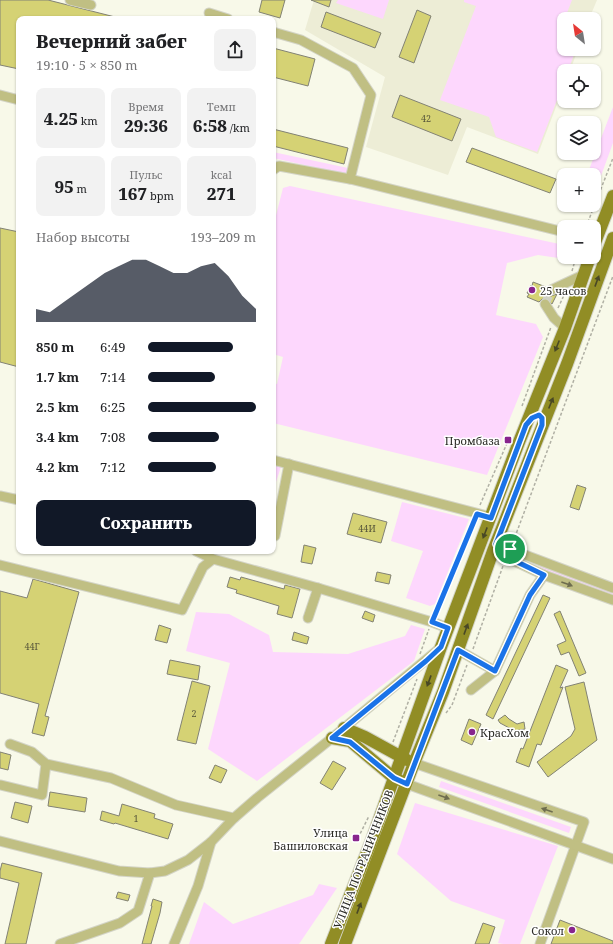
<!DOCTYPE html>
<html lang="ru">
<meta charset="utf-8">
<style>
body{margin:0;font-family:"Noto Serif",serif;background:#f2f2f2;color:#202124;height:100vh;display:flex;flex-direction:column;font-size:15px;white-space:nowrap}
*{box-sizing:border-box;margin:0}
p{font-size:13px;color:#757577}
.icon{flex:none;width:22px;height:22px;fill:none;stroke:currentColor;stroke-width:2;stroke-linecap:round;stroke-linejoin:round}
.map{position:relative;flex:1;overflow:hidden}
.side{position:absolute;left:16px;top:16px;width:260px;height:538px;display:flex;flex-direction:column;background:#fff;border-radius:8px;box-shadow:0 1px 3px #0004}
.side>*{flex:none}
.needle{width:26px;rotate:330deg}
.controls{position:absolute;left:557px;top:12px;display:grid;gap:8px}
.controls a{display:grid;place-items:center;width:44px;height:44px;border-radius:8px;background:#fff;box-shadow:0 1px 3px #0004;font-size:20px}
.pin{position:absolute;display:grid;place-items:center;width:34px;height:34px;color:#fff;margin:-17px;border:2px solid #fff;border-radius:50%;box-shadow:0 1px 4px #0007}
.round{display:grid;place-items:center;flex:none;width:42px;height:42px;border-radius:8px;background:#f2f2f2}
.summary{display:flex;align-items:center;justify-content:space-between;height:68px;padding:0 20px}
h1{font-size:18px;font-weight:800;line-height:30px}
.figures{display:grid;grid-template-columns:repeat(3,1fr);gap:6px;height:68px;padding:4px 20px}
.figures div{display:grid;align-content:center;border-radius:8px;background:#f2f2f2;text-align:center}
.figures b{font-size:17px;font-weight:800}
.figures small{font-size:11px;font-weight:400}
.figures p{font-size:11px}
.chart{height:112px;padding:8px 20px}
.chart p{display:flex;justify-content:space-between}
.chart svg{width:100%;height:72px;margin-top:4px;fill:#111827;opacity:.7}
.cta{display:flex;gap:8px;margin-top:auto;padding:8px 20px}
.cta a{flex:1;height:46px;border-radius:8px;background:#111827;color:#fff;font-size:16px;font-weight:800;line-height:46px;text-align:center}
ul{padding:0 20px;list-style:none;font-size:13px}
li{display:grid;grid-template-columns:64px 48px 1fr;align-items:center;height:30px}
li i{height:10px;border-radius:5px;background:#111827}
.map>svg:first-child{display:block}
.built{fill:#ededd6}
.green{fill:#fdd7fd}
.building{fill:#d5d274;stroke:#828274}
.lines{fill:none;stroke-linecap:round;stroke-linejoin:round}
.minor-tunnel{stroke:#cfd0c2;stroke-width:9;stroke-dasharray:9 4.5;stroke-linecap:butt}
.minor-casing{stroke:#d3d4c6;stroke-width:11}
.major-casing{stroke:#d3d4c6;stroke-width:14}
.path{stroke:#b0b0a4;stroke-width:1.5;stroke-dasharray:3 2;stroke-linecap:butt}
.minor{stroke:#c0bf83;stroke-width:9}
.major{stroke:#918d25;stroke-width:12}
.oneway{fill:#494825}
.oneway2{fill:#6e6d4f}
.route-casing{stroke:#fff;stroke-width:8}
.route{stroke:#1a73e8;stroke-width:5}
.poi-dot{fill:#88258d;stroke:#fff;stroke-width:1.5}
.labels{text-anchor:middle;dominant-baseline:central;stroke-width:3;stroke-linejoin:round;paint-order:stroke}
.number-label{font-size:9px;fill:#555439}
.poi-label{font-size:11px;fill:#2a2a25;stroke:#fff;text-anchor:end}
.street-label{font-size:11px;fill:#2a2a25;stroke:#fff}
</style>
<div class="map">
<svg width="613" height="944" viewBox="0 0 613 944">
<rect width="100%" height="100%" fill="#f8f9e9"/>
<!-- built -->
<polygon class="built" points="314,0 597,0 589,19 564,19 564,49 578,49 570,71 564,71 564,86 538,154 467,127 448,175 366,147 385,77 305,30"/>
<!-- green -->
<g class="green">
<polygon points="338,0 389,0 383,19 336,3"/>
<polygon points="464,0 572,0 563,23 564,49 576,49 568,71 564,71 564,82 537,152 496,137 489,117 440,100 476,6 464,2"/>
<polygon points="613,107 613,143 594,195 594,175 587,175"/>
<polygon points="273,152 348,168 346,174 273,158"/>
<polygon points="290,186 564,245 564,257 573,257 572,260 538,255 507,263 496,315 536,324 543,337 487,475 273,423 273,383 277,384 283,357 273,354 273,227 283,188"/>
<polygon points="273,465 281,467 275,485 273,485"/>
<polygon points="402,502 469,519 435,604 430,606 406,598 423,551 391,541"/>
<polygon points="540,566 613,592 613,596 539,568"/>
<polygon points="196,612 229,614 269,635 273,652 348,654 405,636 411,625 425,629 414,661 257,781 208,749 230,663 186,651"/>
<polygon points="441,781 571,827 569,833 439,787"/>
<polygon points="415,803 558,846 520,944 503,944 498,943 505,920 451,901 397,854"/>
<polygon points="319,884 337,888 299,944 189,944 204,902 233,924 313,895"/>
</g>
<!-- building -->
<g class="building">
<polygon points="0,0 48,0 115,17 115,19 19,19 19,69 0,65"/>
<polygon points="262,0 285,0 280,18 259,12"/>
<polygon points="311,0 331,0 329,7"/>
<polygon points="417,10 431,16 414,63 399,57"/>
<polygon points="326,12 381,33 375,48 321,27"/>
<polygon points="273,48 315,59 308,86 273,77"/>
<polygon points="400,95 461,119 452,141 392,117"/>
<polygon points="273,129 348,148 344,164 273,146"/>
<polygon points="472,148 556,179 550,193 466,162"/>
<polygon points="0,228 19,232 19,367 0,362"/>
<polygon points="533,282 546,287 545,292 548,295 551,296 557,294 552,304 547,299 542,299 539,302 527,297 529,294 527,293 531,285 532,286"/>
<polygon points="577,485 586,488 579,510 570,507"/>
<polygon points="353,513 387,522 381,543 347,534"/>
<polygon points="304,545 316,548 312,564 301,562"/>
<polygon points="377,572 391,575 389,584 375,581"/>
<polygon points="230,577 240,580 241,577 284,589 285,585 300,589 292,618 277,614 279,606 236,593 237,590 227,587"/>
<polygon points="33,579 79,592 45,716 49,717 44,736 32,733 39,704 0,693 0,591 27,598"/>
<polygon points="543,595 550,598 493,719 486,715"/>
<polygon points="365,611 375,615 373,622 362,618"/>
<polygon points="560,611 586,673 579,676 569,652 561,655 557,645 566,641 554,614"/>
<polygon points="159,625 171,629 167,643 155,640"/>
<polygon points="294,632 309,637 307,644 292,640"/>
<polygon points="170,660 200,666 198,680 167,674"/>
<polygon points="556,665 568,670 560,688 563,687 541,745 537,744 529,767 516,762 521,748 523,749"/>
<polygon points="192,681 210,686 196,744 177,740"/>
<polygon points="584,682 597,740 548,777 537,762 571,736 575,729 565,687"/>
<polygon points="505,715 509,719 517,724 524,722 525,729 515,731 500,723 498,720"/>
<polygon points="469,719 481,724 472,745 461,740"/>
<polygon points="0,752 11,755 8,770 0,768"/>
<polygon points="333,761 346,768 332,790 320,783"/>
<polygon points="215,765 227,770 221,783 209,778"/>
<polygon points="50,792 87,798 85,812 48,806"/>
<polygon points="15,802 32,806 28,823 11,818"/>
<polygon points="122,804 155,814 154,818 173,824 168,839 115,823 114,824 100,820 102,811 119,816"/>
<polygon points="2,863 42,873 26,944 5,944 19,883 0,878 0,871"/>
<polygon points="118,892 130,895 128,901 116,898"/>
<polygon points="153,899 162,902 160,913 151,944 142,944 152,906 151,906"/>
<polygon points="560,920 613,941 613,944 551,944"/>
<polygon points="483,923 495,927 489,944 475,944"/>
</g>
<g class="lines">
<!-- minor-tunnel -->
<polyline class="minor-tunnel" points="545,304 551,290"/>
<defs>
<g id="minor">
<polyline points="70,0 91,5"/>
<polyline points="209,13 228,19"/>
<polyline points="273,32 301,40 353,68 371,95 350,179"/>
<polyline points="0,95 19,100"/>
<polyline points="273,170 279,166 350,179 564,232"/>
<polyline points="551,290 583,275"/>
<polyline points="545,304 554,318 565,328"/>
<polyline points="273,460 491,517"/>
<polyline points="0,496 19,500"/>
<polyline points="275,536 289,464"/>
<polyline points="496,544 613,588"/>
<polyline points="196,551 213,559 318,588 432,622 448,628"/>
<polyline points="493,551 544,575 613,600"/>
<polyline points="0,565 182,610 203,567 213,559"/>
<polyline points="308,618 318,588"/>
<polyline points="458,650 495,671"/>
<polyline points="471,690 495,671 530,595 544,575"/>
<polyline points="10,744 32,752 46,764 111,778 176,805 234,818"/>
<polyline points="414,763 584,822 540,944"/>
<polyline points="407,784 613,859"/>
<polyline points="1,785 42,795 46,764"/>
<polyline points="0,841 119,871 150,873 165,871 188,860 211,842 234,818 257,798 332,738 439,649"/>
<polyline points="60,944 120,923 138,911 150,873"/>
<polyline points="174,944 198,886 211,842"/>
</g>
<g id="major">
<polyline points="594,245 613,196"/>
<polyline points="344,728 365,737 407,760"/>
<polyline points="332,738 350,741 394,778 399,780"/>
<polyline points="331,944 371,842 441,647 519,442 565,328 590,257"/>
<polyline points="345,944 414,763 443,692 493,551 567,364 613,238"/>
</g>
</defs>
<!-- minor casing -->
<use href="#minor" class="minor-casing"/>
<!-- major casing -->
<use href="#major" class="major-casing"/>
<!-- path -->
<g class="path">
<polyline points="586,227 613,158"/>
<polyline points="572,271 576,257"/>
<polyline points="558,308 565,293"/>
<polyline points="522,406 551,327"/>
<polyline points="480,505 508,441"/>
<polyline points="513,542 613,276"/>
<polyline points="435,614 474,522"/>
<polyline points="473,649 503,566"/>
<polyline points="420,654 429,629"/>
<polyline points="446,713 452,705 467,665"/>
<polyline points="393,742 417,679"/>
<polyline points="358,838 369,816"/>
</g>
<!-- minor -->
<use href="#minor" class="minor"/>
<!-- major -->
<use href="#major" class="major"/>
</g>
<!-- one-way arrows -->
<defs><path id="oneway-solid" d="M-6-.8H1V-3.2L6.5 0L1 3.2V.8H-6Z"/></defs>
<g class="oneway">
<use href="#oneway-solid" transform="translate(597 281) rotate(-70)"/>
<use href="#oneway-solid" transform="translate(557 346) rotate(112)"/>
<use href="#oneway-solid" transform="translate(551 403) rotate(-68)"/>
<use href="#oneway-solid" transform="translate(485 533) rotate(111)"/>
<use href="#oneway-solid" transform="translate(466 629) rotate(-70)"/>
<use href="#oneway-solid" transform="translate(429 681) rotate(110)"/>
<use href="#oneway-solid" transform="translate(359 908) rotate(-69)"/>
</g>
<g class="oneway2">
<use href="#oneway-solid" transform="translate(567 584) rotate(20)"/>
<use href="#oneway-solid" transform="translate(444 797) rotate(20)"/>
<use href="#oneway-solid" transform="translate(547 810) rotate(-161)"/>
</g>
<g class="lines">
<defs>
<polygon id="route" points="539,415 542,418 542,425 496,544 510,549 507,557 544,575 530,595 495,671 458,650 407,784 394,778 350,742 332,738 426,661 441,647 448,628 432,622 477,514 491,518 526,425 532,418"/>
</defs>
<!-- route casing -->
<use href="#route" class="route-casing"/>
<!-- route -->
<use href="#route" class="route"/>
</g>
<!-- markers -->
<g class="poi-dot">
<circle cx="532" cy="290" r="4"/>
<rect x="504" y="436" width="8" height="8" rx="2"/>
<circle cx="472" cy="732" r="4"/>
<rect x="352" y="834" width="8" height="8" rx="2"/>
<circle cx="572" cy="930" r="4"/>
</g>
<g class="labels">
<!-- number labels -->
<g class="number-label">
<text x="426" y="118">42</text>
<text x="367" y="528">44И</text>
<text x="32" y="646">44Г</text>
<text x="194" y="713">2</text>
<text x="136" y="818">1</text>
</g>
<!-- poi labels -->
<g class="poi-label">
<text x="540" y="290" text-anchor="start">25 часов</text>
<text x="500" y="440">Промбаза</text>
<text x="480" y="732" text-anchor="start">КрасХом</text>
<text x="348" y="832">Улица<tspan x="348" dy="13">Башиловская</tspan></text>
<text x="564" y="930">Сокол</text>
</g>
<!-- street labels -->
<g class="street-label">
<text transform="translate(363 859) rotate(-69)">УЛИЦА ПОГРАНИЧНИКОВ</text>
</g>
</g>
</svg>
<div class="controls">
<a><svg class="needle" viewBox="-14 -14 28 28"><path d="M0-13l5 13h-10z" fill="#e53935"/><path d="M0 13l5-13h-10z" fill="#757577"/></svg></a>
<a><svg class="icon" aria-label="locate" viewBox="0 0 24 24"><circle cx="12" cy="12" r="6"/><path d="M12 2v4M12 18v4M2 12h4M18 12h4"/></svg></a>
<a><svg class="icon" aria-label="layers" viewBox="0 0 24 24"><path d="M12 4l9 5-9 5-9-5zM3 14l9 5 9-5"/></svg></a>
<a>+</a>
<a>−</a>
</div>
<div class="pin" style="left:510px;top:549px;background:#1e9e55"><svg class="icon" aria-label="arrive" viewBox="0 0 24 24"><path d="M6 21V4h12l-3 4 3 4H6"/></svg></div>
<section class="side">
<div class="summary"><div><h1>Вечерний забег</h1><p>19:10 · 5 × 850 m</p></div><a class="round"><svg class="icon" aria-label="share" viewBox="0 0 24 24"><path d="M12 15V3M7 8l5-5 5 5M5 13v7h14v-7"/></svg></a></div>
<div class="figures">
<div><b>4.25<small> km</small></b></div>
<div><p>Время</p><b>29:36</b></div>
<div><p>Темп</p><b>6:58<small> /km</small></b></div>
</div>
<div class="figures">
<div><b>95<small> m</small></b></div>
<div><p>Пульс</p><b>167<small> bpm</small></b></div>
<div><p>kcal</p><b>271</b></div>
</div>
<div class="chart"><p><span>Набор высоты</span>193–209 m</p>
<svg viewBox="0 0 160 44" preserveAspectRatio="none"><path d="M0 44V36L10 38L20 32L30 26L40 20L50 14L60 10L70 6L80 6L90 10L100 14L110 14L120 10L130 8L140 16L150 28L160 36V44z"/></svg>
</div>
<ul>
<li><b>850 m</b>6:49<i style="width:79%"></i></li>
<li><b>1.7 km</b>7:14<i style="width:62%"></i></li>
<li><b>2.5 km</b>6:25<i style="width:100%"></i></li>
<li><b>3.4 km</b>7:08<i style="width:66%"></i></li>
<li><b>4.2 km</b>7:12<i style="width:63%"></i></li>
</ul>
<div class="cta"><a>Сохранить</a></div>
</section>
</div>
